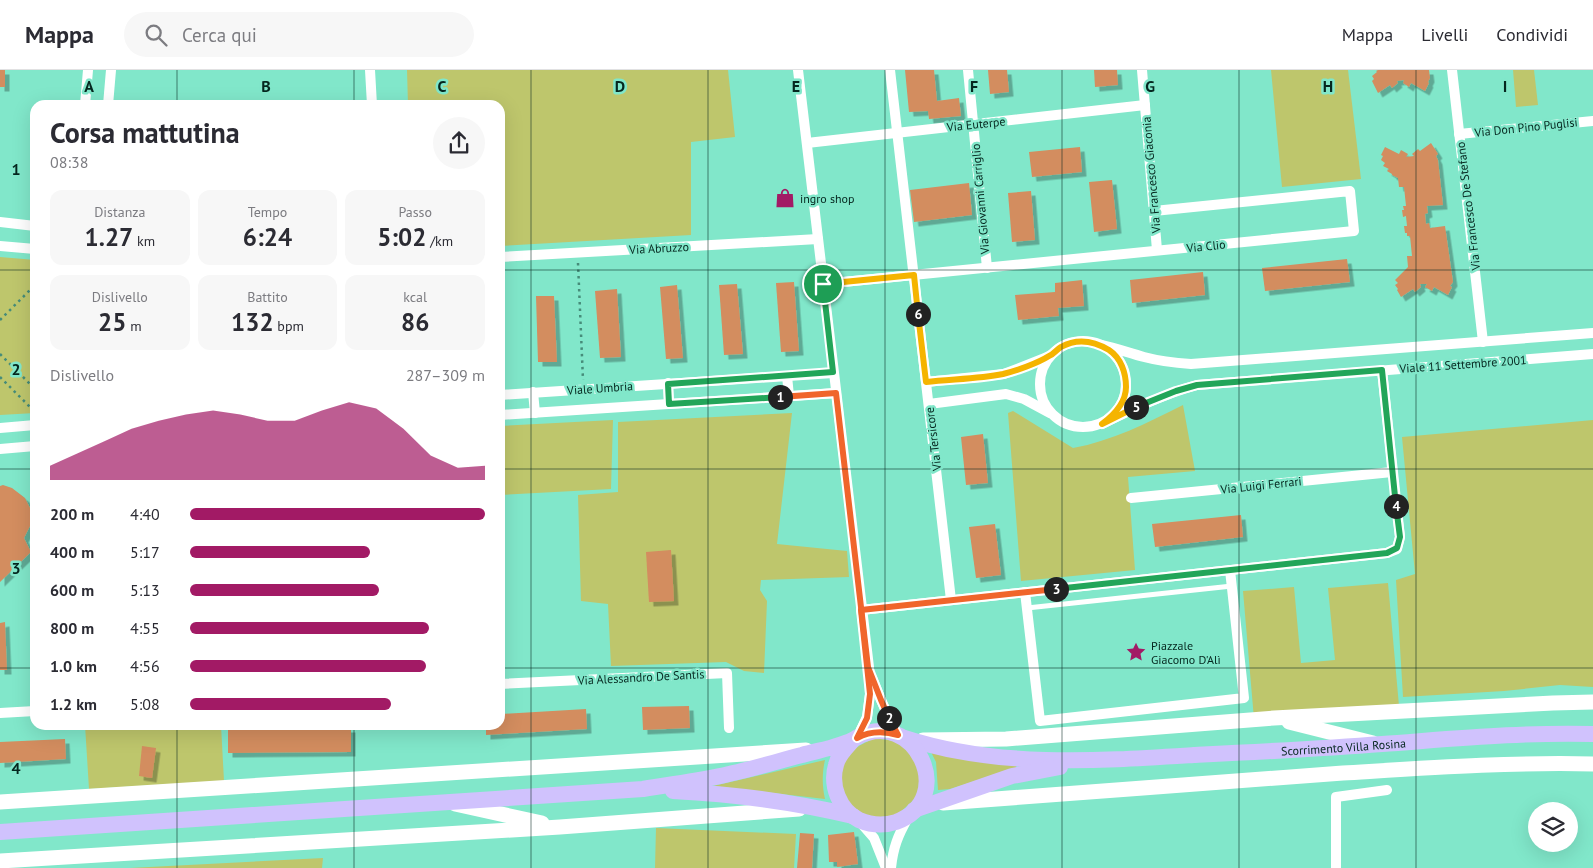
<!DOCTYPE html>
<html lang="it">
<meta charset="utf-8">
<style>
body{margin:0;font-family:"PT Sans",sans-serif;background:#f7f7f7;color:#2b2b33;height:100vh;display:flex;flex-direction:column;font-size:19px;white-space:nowrap}
*{box-sizing:border-box;margin:0}
p{font-size:16px;color:#7c7c81}
.icon{flex:none;width:28px;height:28px;fill:none;stroke:currentColor;stroke-width:2;stroke-linecap:round;stroke-linejoin:round}
.map{position:relative;flex:1;overflow:hidden}
.panel{position:absolute;left:30px;top:30px;width:475px;height:630px;display:flex;flex-direction:column;background:#fff;border-radius:15px;box-shadow:0 5px 20px #0002}
.panel>*{flex:none}
.buttons{position:absolute;left:1528px;top:732px;display:grid;gap:10px}
.buttons a{display:grid;place-items:center;width:50px;height:50px;border-radius:50%;background:#fff;box-shadow:0 5px 20px #0002;font-size:25px}
.pin{position:absolute;display:grid;place-items:center;width:42px;height:42px;color:#fff;margin:-21px;border:2px solid #fff;border-radius:50%;box-shadow:0 1px 5px #0007}
.km{position:absolute;width:25px;height:25px;margin:-12px;border-radius:50%;background:#222;color:#fff;font-size:14px;line-height:25px;text-align:center}
.round{display:grid;place-items:center;flex:none;width:52px;height:52px;border-radius:26px;background:#f7f7f7}
.head{display:flex;align-items:center;justify-content:space-between;height:85px;padding:0 20px}
h1{font-size:28px;font-weight:700;line-height:38px}
.metrics{display:grid;grid-template-columns:repeat(3,1fr);gap:8px;height:85px;padding:5px 20px}
.metrics div{display:grid;align-content:center;border-radius:12px;background:#f7f7f7;text-align:center}
.metrics b{font-size:25px;font-weight:700}
.metrics small{font-size:14px;font-weight:400}
.metrics p{font-size:14px}
.chart{height:140px;padding:10px 20px}
.chart p{display:flex;justify-content:space-between}
.chart svg{width:100%;height:90px;margin-top:5px;fill:#a21a65;opacity:.7}
ul{padding:0 20px;list-style:none;font-size:16px}
li{display:grid;grid-template-columns:80px 60px 1fr;align-items:center;height:38px}
li i{height:12px;border-radius:6px;background:#a21a65}
header{display:flex;align-items:center;gap:30px;box-sizing:border-box;height:70px;padding:0 25px;background:#fff;border-bottom:1px solid #e1e1e2}
header strong{font-size:24px}
nav{display:flex;gap:28px;margin-inline-start:auto;font-size:18px}
.search{width:350px;height:45px;background:#f7f7f7;display:flex;align-items:center;gap:12px;box-sizing:border-box;padding:0 18px;border-radius:28px;color:#7c7c81;font-size:19px}
.map>svg:first-child{display:block}
.green{fill:#bec66c}
.building{fill:#d38d5f;filter:url(#shadow)}
.lines{fill:none;stroke-linecap:round;stroke-linejoin:round}
.path{stroke:#468c79;stroke-width:2.5;stroke-dasharray:2.5 4;stroke-linecap:butt}
.lane{stroke:#fff;stroke-width:5}
.street{stroke:#fff;stroke-width:10}
.secondary{stroke:#fff;stroke-width:15}
.primary{stroke:#d0c2fd;stroke-width:16}
.split-1-casing{stroke:#fff;stroke-width:10}
.split-2-casing{stroke:#fff;stroke-width:10}
.split-3-casing{stroke:#fff;stroke-width:10}
.split-4-casing{stroke:#fff;stroke-width:10}
.split-5-casing{stroke:#fff;stroke-width:10}
.split-6-casing{stroke:#fff;stroke-width:10}
.split-7-casing{stroke:#fff;stroke-width:10}
.split-1{stroke:#22a559;stroke-width:6}
.split-2{stroke:#f0652b;stroke-width:6}
.split-3{stroke:#f0652b;stroke-width:6}
.split-4{stroke:#22a559;stroke-width:6}
.split-5{stroke:#22a559;stroke-width:6}
.split-6{stroke:#f5b400;stroke-width:6}
.split-7{stroke:#f5b400;stroke-width:6}
.grid{fill:none;stroke:#05271f;stroke-width:1;stroke-opacity:0.55}
.labels{text-anchor:middle;dominant-baseline:central;stroke-width:5;stroke-linejoin:round;paint-order:stroke}
.street-label{font-size:12px;fill:#05271f;stroke:#81e7ca}
.poi-label{font-size:12px;fill:#05271f;stroke:#81e7ca;text-anchor:start}
.grid-label{font-size:16px;text-anchor:middle;font-weight:bold;fill:#05271f;stroke:#81e7ca;stroke-width:5;stroke-linejoin:round;paint-order:stroke}
</style>
<header>
<strong>Mappa</strong>
<div class="search"><svg class="icon" aria-label="search" viewBox="0 0 24 24"><circle cx="10" cy="10" r="6"/><path d="M15 15l6 6"/></svg>Cerca qui</div>
<nav><a>Mappa</a><a>Livelli</a><a>Condividi</a></nav>
</header>
<div class="map">
<svg width="1593" height="798" viewBox="0 0 1593 798">
<defs>
<filter id="shadow"><feDropShadow dx="4.5" dy="4.5" stdDeviation="0" flood-color="#0004"/></filter>
</defs>
<rect width="100%" height="100%" fill="#81e7ca"/>
<!-- green -->
<g class="green">
<polygon points="407,0 728,0 735,67 691,72 691,165 500,176 500,35 408,35"/>
<polygon points="1271,0 1348,0 1361,109 1282,117"/>
<polygon points="1513,0 1534,0 1538,35 1516,37"/>
<polygon points="0,187 35,190 35,343 0,345"/>
<path d="M1183,335l12,66 -67,6 7,93 -114,11 -13,-168 5,-2 60,37c39,-7 74,-25 110,-43z"/>
<polygon points="792,343 777,474 847,481 849,507 761,510 760,520 767,531 764,603 744,601 726,592 611,596 608,534 581,531 578,425 618,422 618,352"/>
<polygon points="613,350 611,419 500,425 500,356"/>
<polygon points="1593,350 1593,617 1560,615 1504,621 1403,627 1396,510 1415,504 1402,367"/>
<polygon points="1388,513 1399,636 1254,649 1243,521 1294,517 1301,593 1335,590 1328,518"/>
<polygon points="85,655 221,655 224,711 89,719"/>
<path d="M873,669c29,0 30,7 47,28l-2,29 -22,20c-9,0 -23,3 -31,0 -23,-11 -33,-43 -15,-62 7,-8 14,-11 23,-15z"/>
<polygon points="931,682 1016,695 1016,698 950,719 938,720 936,692"/>
<path d="M825,690c-3,13 -3,26 0,39l-112,-13z"/>
<polygon points="656,758 796,764 794,798 655,798"/>
<polygon points="323,788 322,798 130,798"/>
</g>
<!-- building -->
<g class="building">
<rect x="0" y="0" width="5" height="17"/>
<polygon points="905,0 934,0 937,31 959,28 961,46 929,49 928,41 909,42"/>
<polygon points="988,0 1007,0 1009,22 990,24"/>
<polygon points="1094,0 1117,0 1118,15 1095,17"/>
<polygon points="1378,0 1429,0 1430,8 1428,12 1429,13 1425,21 1411,13 1409,17 1403,13 1404,10 1397,11 1398,13 1392,18 1390,15 1378,23 1372,11 1374,9 1372,6 1377,2 1376,1"/>
<polygon points="1431,73 1438,84 1436,86 1438,90 1443,135 1427,136 1428,143 1425,144 1426,154 1429,153 1430,158 1445,156 1453,212 1450,216 1452,217 1448,225 1434,217 1432,221 1425,217 1427,214 1420,214 1421,217 1415,222 1413,219 1401,227 1397,220 1398,219 1395,215 1398,213 1395,210 1408,197 1407,186 1412,186 1410,166 1407,166 1407,163 1405,163 1404,156 1407,156 1406,146 1403,147 1402,140 1404,140 1403,136 1406,136 1404,117 1399,117 1398,108 1392,105 1392,104 1387,101 1389,99 1383,96 1385,93 1381,90 1383,86 1381,85 1385,77 1399,84 1401,80 1408,84 1406,87 1414,86 1412,84 1418,79 1420,81"/>
<polygon points="1080,77 1082,102 1032,107 1029,82"/>
<polygon points="1112,110 1117,159 1094,162 1089,112"/>
<polygon points="969,113 972,145 914,152 910,120"/>
<polygon points="1031,121 1035,170 1012,172 1008,123"/>
<polygon points="1347,189 1350,212 1265,221 1262,198"/>
<polygon points="1203,202 1205,225 1132,233 1130,210"/>
<polygon points="1082,210 1084,236 1058,238 1059,246 1018,250 1015,225 1055,222 1055,213"/>
<polygon points="794,212 799,281 781,282 776,213"/>
<polygon points="737,214 743,284 724,285 719,215"/>
<polygon points="677,215 683,288 666,289 660,217"/>
<polygon points="617,219 621,287 600,288 595,221"/>
<polygon points="536,226 554,226 557,292 538,292"/>
<polygon points="983,364 988,413 966,415 961,367"/>
<polygon points="3,415 12,418 25,428 31,440 31,454 24,468 31,482 0,512 0,416"/>
<polygon points="1241,445 1243,467 1155,477 1152,454"/>
<polygon points="995,454 1001,505 976,508 969,457"/>
<polygon points="671,480 674,531 649,532 646,482"/>
<polygon points="5,552 7,600 0,600 0,553"/>
<polygon points="689,636 690,658 643,660 642,637"/>
<polygon points="586,639 587,659 486,665 486,655 500,655 500,644"/>
<polygon points="280,656 280,660 302,660 302,658 351,658 351,682 228,683 228,657"/>
<polygon points="65,669 66,689 0,693 0,672"/>
<polygon points="142,676 156,678 152,708 139,706"/>
<polygon points="854,762 858,794 837,797 837,792 829,792 828,765"/>
<polygon points="800,763 814,764 812,798 797,798"/>
</g>
<g class="lines">
<!-- path -->
<g class="path">
<polyline points="578,193 583,310"/>
<polyline points="0,250 35,215"/>
<polyline points="0,284 35,319"/>
<polyline points="0,307 35,342"/>
</g>
<!-- lane -->
<polyline class="lane" points="1027,538 1232,516"/>
<!-- street -->
<g class="street">
<polyline points="370,0 372,35"/>
<polyline points="798,0 869,597 870,624 867,647 857,668"/>
<polyline points="890,0 951,530"/>
<polyline points="968,0 987,198"/>
<polyline points="1142,0 1157,180"/>
<polyline points="1452,0 1483,272"/>
<polyline points="85,35 88,0"/>
<polyline points="108,35 111,0"/>
<polyline points="1459,64 1593,51"/>
<polyline points="807,73 1145,35"/>
<polyline points="0,152 35,156"/>
<polyline points="0,176 35,179"/>
<polyline points="500,187 818,169"/>
<polyline points="823,214 1354,161 1350,121 1154,141"/>
<circle cx="1083" cy="314" r="43"/>
<path d="M1101,275c15,3 28,8 43,12 15,4 31,6 47,7l402,-31"/>
<polyline points="787,306 789,326"/>
<polyline points="926,312 1004,304 1050,286"/>
<polyline points="668,313 669,334"/>
<polyline points="533,322 535,343"/>
<polyline points="500,325 833,303"/>
<polyline points="929,334 1006,324 1024,329 1050,343"/>
<polyline points="500,345 836,323"/>
<path d="M1102,354c31,-15 62,-30 95,-39l396,-31"/>
<polyline points="0,358 35,355"/>
<polyline points="0,379 35,376"/>
<polyline points="1131,428 1392,402"/>
<polyline points="1025,522 1040,651 1244,628 1230,500"/>
<polyline points="861,540 1387,483 1397,479 1400,467 1382,300"/>
<polyline points="872,608 881,630 897,665"/>
<polyline points="500,614 727,603 729,658"/>
<polyline points="0,643 35,641"/>
<polyline points="860,752 874,768 886,798"/>
<path d="M891,798c2,-20 7,-33 17,-50"/>
<polyline points="1336,798 1336,727 1387,720"/>
</g>
<!-- secondary -->
<g class="secondary">
<polyline points="1289,652 1373,673"/>
<polyline points="923,670 1006,669 1274,648 1553,633 1593,632"/>
<polyline points="0,732 806,680"/>
<path d="M943,733c133,-9 267,-21 400,-30 83,-5 167,-11 250,-9"/>
<polyline points="455,734 542,753"/>
<polyline points="0,791 560,757 799,739"/>
</g>
<!-- primary -->
<g class="primary">
<path id="s1" d="M905,668c93,30 193,23 289,17 62,-3 125,-6 188,-11 70,-5 141,-12 211,-10"/>
<path d="M673,721c60,3 121,11 180,25"/>
<polyline points="914,740 1012,706 1060,697"/>
<path d="M0,762l643,-43c28,-5 57,-8 86,-15 24,-5 49,-13 73,-19 17,-5 39,-8 54,-17 58,-33 103,61 40,84 -12,4 -25,3 -37,-2 -20,-10 -29,-35 -23,-55 2,-10 10,-17 17,-25"/>
</g>
</g>
<g class="lines">
<defs>
<polyline id="split-1" points="780,327 669,334 668,314 833,302 823,214"/>
<polyline id="split-2" points="780,327 836,323 868,597 881,630 889,648"/>
<path id="split-3" d="M889,648l9,17c-14,-4 -28,-4 -41,3l10,-20 3,-24 -9,-84 195,-21"/>
<polyline id="split-4" points="1056,519 1387,483 1397,478 1400,467 1396,436"/>
<polyline id="split-5" points="1136,337 1176,321 1197,315 1382,300 1396,436"/>
<path id="split-6" d="M918,244l8,68c25,-3 52,-3 77,-8 13,-3 35,-11 46,-18 5,-2 8,-7 12,-9 16,-9 33,-6 48,3 12,8 17,23 17,37 0,16 -12,28 -24,37l34,-17"/>
<polyline id="split-7" points="823,214 914,205 918,244"/>
</defs>
<!-- split-1 casing -->
<use href="#split-1" class="split-1-casing"/>
<!-- split-2 casing -->
<use href="#split-2" class="split-2-casing"/>
<!-- split-3 casing -->
<use href="#split-3" class="split-3-casing"/>
<!-- split-4 casing -->
<use href="#split-4" class="split-4-casing"/>
<!-- split-5 casing -->
<use href="#split-5" class="split-5-casing"/>
<!-- split-6 casing -->
<use href="#split-6" class="split-6-casing"/>
<!-- split-7 casing -->
<use href="#split-7" class="split-7-casing"/>
<!-- split-1 -->
<use href="#split-1" class="split-1"/>
<!-- split-2 -->
<use href="#split-2" class="split-2"/>
<!-- split-3 -->
<use href="#split-3" class="split-3"/>
<!-- split-4 -->
<use href="#split-4" class="split-4"/>
<!-- split-5 -->
<use href="#split-5" class="split-5"/>
<!-- split-6 -->
<use href="#split-6" class="split-6"/>
<!-- split-7 -->
<use href="#split-7" class="split-7"/>
</g>
<!-- grid -->
<path class="grid" d="M177,0v35M354,0v35M531,0v798M708,0v798M885,0v798M1062,0v798M1239,0v798M1416,0v798M0,200h35M500,200h1093M0,399h35M500,399h1093M0,598h35M500,598h1093M177,655v143M354,655v143"/>
<!-- icons -->
<defs>
<symbol id="shop-bare" viewBox="-9 -9 18 18"><path d="M-5-2.5h2.3a2.7 3.5 0 0 1 5.4 0H5L5.5 6h-11ZM-1.5-2.5h3a1.5 2.3 0 0 0-3 0Z" fill="#a21a65" stroke="#81e7ca" stroke-width="2.5" paint-order="stroke"/></symbol>
<symbol id="sight-bare" viewBox="-9 -9 18 18"><path d="M0-6L1.8-2.2L6-1.7L2.9 1.2L3.7 5.4L0 3.3L-3.7 5.4L-2.9 1.2L-6-1.7L-1.8-2.2Z" fill="#a21a65" stroke="#81e7ca" stroke-width="2.5" paint-order="stroke"/></symbol>
</defs>
<g fill-rule="evenodd">
<use href="#shop-bare" x="771" y="114" width="28" height="28"/>
<use href="#sight-bare" x="1122" y="568" width="28" height="28"/>
</g>
<g class="labels">
<!-- street labels -->
<g class="street-label">
<text transform="translate(976 54) rotate(-6)">Via Euterpe</text>
<text transform="translate(1526 57) rotate(-6)">Via Don Pino Puglisi</text>
<text transform="translate(1151 105) rotate(-95)">Via Francesco Giaconia</text>
<text transform="translate(980 129) rotate(-95)">Via Giovanni Carriglio</text>
<text transform="translate(1468 136) rotate(-97)">Via Francesco De Stefano</text>
<text transform="translate(1206 176) rotate(-6)">Via Clio</text>
<text transform="translate(659 178) rotate(-3)">Via Abruzzo</text>
<text transform="translate(1463 294) rotate(-4)">Viale 11 Settembre 2001</text>
<text transform="translate(600 318) rotate(-4)">Viale Umbria</text>
<text transform="translate(933 369) rotate(-97)">Via Tersicore</text>
<text transform="translate(1261 415) rotate(-6)">Via Luigi Ferrari</text>
<text transform="translate(641 607) rotate(-3)">Via Alessandro De Santis</text>
<text stroke="none"><textPath href="#s1" startOffset="441">Scorrimento Villa Rosina</textPath></text>
</g>
<!-- poi labels -->
<g class="poi-label">
<text x="800" y="128">ingro shop</text>
<text x="1151" y="575">Piazzale<tspan x="1151" dy="14">Giacomo D'Alì</tspan></text>
</g>
</g>
<g class="grid-label">
<text x="89" y="22">A</text>
<text x="266" y="22">B</text>
<text x="442" y="22">C</text>
<text x="620" y="22">D</text>
<text x="796" y="22">E</text>
<text x="974" y="22">F</text>
<text x="1150" y="22">G</text>
<text x="1328" y="22">H</text>
<text x="1505" y="22">I</text>
<text x="16" y="105">1</text>
<text x="16" y="305">2</text>
<text x="16" y="504">3</text>
<text x="16" y="704">4</text>
</g>
</svg>
<div class="buttons">
<a><svg class="icon" aria-label="layers" viewBox="0 0 24 24"><path d="M12 4l9 5-9 5-9-5zM3 14l9 5 9-5"/></svg></a>
</div>
<div class="pin" style="left:823px;top:214px;background:#1e9e55"><svg class="icon" aria-label="arrive" viewBox="0 0 24 24"><path d="M6 21V4h12l-3 4 3 4H6"/></svg></div>
<b class="km" style="left:780px;top:327px">1</b>
<b class="km" style="left:889px;top:648px">2</b>
<b class="km" style="left:1056px;top:519px">3</b>
<b class="km" style="left:1396px;top:436px">4</b>
<b class="km" style="left:1136px;top:337px">5</b>
<b class="km" style="left:918px;top:244px">6</b>
<section class="panel">
<div class="head"><div><h1>Corsa mattutina</h1><p>08:38</p></div><a class="round"><svg class="icon" aria-label="share" viewBox="0 0 24 24"><path d="M12 15V3M7 8l5-5 5 5M5 13v7h14v-7"/></svg></a></div>
<div class="metrics">
<div><p>Distanza</p><b>1.27<small> km</small></b></div>
<div><p>Tempo</p><b>6:24</b></div>
<div><p>Passo</p><b>5:02<small> /km</small></b></div>
</div>
<div class="metrics">
<div><p>Dislivello</p><b>25<small> m</small></b></div>
<div><p>Battito</p><b>132<small> bpm</small></b></div>
<div><p>kcal</p><b>86</b></div>
</div>
<div class="chart"><p><span>Dislivello</span>287–309 m</p>
<svg viewBox="0 0 160 44" preserveAspectRatio="none"><path d="M0 44V37L10 31L20 25L30 19L40 15L50 12L60 10L70 12L80 15L90 15L100 10L110 6L120 9L130 19L140 32L150 38L160 37V44z"/></svg>
</div>
<ul>
<li><b>200 m</b>4:40<i style="width:100%"></i></li>
<li><b>400 m</b>5:17<i style="width:61%"></i></li>
<li><b>600 m</b>5:13<i style="width:64%"></i></li>
<li><b>800 m</b>4:55<i style="width:81%"></i></li>
<li><b>1.0 km</b>4:56<i style="width:80%"></i></li>
<li><b>1.2 km</b>5:08<i style="width:68%"></i></li>
</ul>
</section>
</div>
